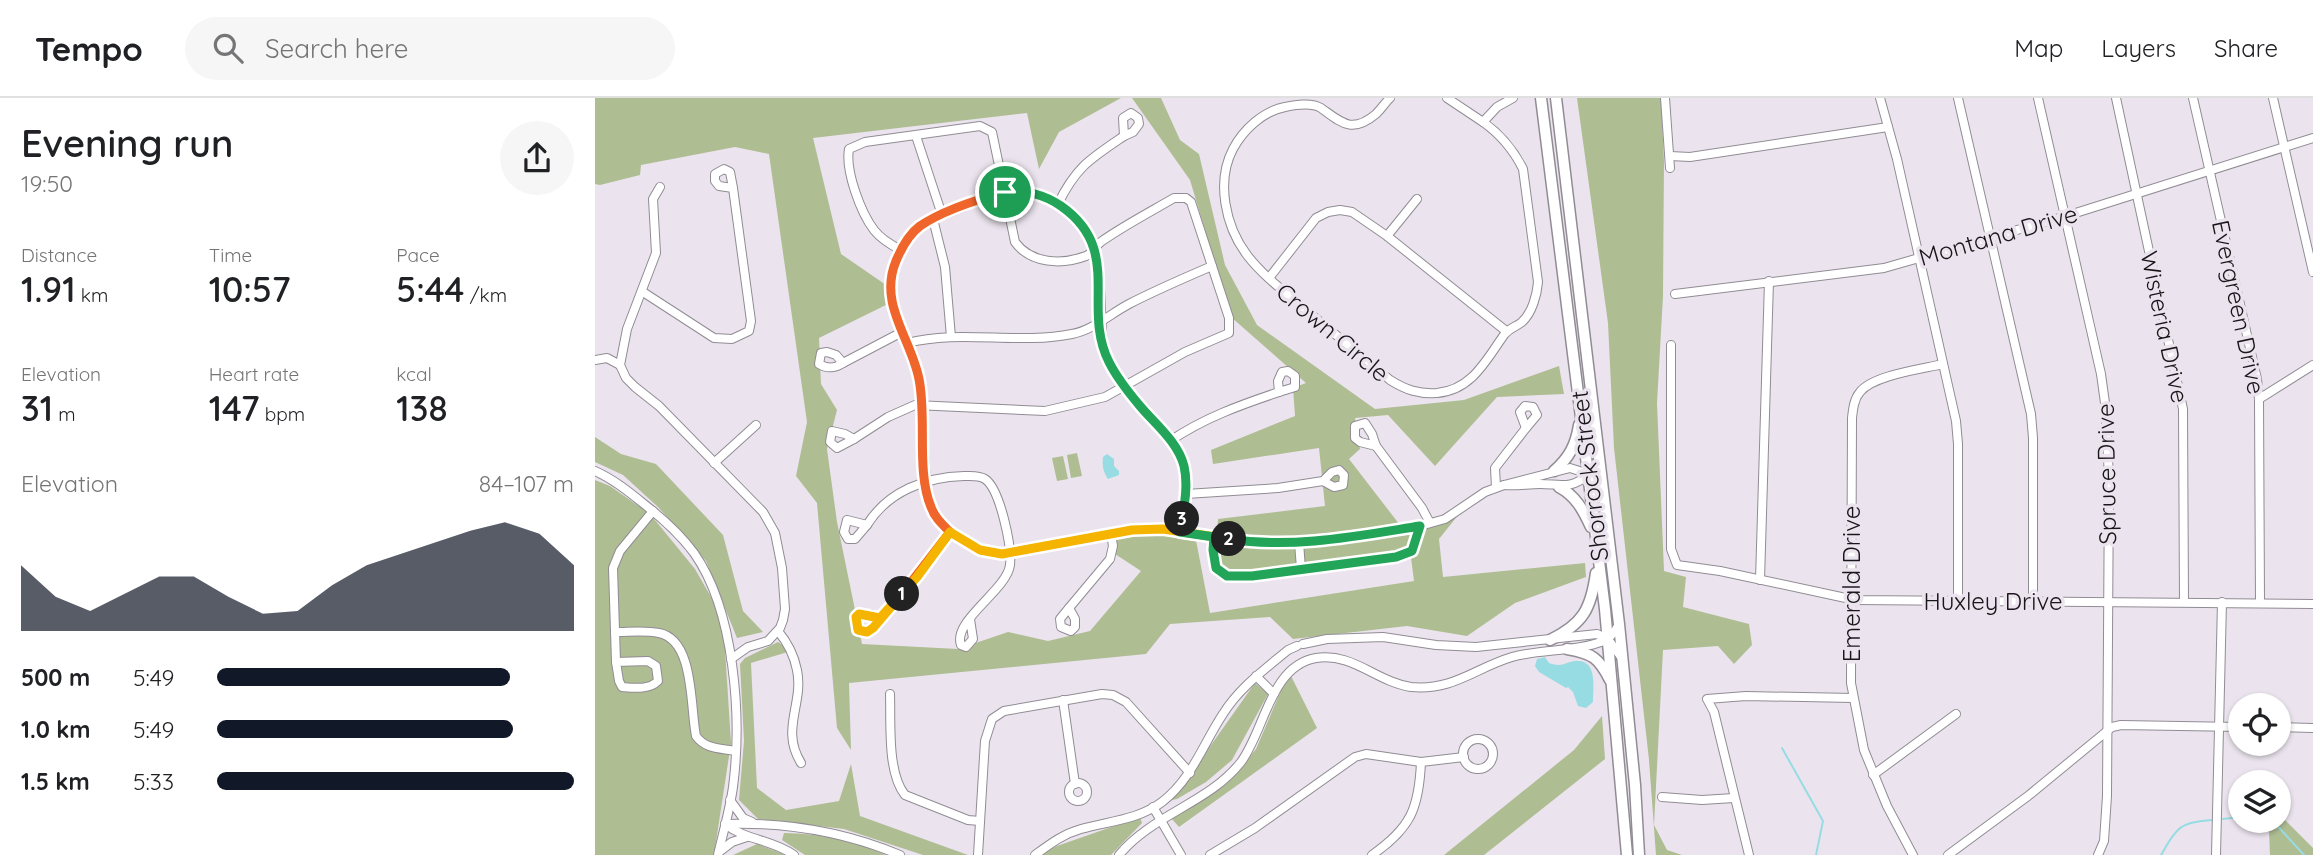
<!DOCTYPE html>
<meta charset="utf-8">
<style>
body{margin:0;font-family:Quicksand,sans-serif;background:#f6f6f6;color:#202124;height:100vh;display:flex;flex-direction:column;font-size:26px;white-space:nowrap}
*{box-sizing:border-box;margin:0}
p{font-size:23px;color:#757577}
.icon{flex:none;width:38px;height:38px;fill:none;stroke:currentColor;stroke-width:2;stroke-linecap:round;stroke-linejoin:round}
.map{position:relative;flex:1;overflow:hidden}
.sheet{display:flex;flex-direction:column;background:#fff;width:595px}
.sheet>*{flex:none}
.buttons{position:absolute;left:1633px;top:595px;display:grid;gap:14px}
.buttons a{display:grid;place-items:center;width:63px;height:63px;border-radius:50%;background:#fff;box-shadow:0 2px 5px #0004;font-size:35px}
.pin{position:absolute;display:grid;place-items:center;width:60px;height:60px;color:#fff;margin:-30px;border:4px solid #fff;border-radius:50%;box-shadow:0 2px 7px #0007}
.km{position:absolute;width:35px;height:35px;margin:-18px;border-radius:50%;background:#222;color:#fff;font-size:19px;line-height:35px;text-align:center}
.round{display:grid;place-items:center;flex:none;width:74px;height:74px;border-radius:37px;background:#f6f6f6}
.head{display:flex;align-items:center;justify-content:space-between;height:119px;padding:0 21px}
h1{font-size:38px;font-weight:600;line-height:52px}
.metrics{display:grid;grid-template-columns:repeat(3,1fr);gap:10px;height:119px;padding:7px 21px}
.metrics div{display:grid;align-content:center}
.metrics b{font-size:35px;font-weight:600}
.metrics small{font-size:19px;font-weight:400}
.metrics p{font-size:19px}
.chart{height:196px;padding:14px 21px}
.chart p{display:flex;justify-content:space-between}
.chart svg{width:100%;height:126px;margin-top:7px;fill:#111827;opacity:.7}
ul{padding:0 21px;list-style:none;font-size:23px}
li{display:grid;grid-template-columns:112px 84px 1fr;align-items:center;height:52px}
li i{height:18px;border-radius:9px;background:#111827}
header{display:flex;align-items:center;gap:42px;box-sizing:border-box;height:98px;padding:0 35px;background:#fff;border-bottom:2px solid #e0e0e0}
header strong{font-size:33px}
nav{display:flex;gap:38px;margin-inline-start:auto;font-size:24px}
.search{width:490px;height:63px;background:#f6f6f6;display:flex;align-items:center;gap:18px;box-sizing:border-box;padding:0 24px;border-radius:38px;color:#757577;font-size:26px}
main{display:flex;flex:1;min-height:0}
.map>svg:first-child{display:block}
.green{fill:#afbd93}
.water{fill:#98dce3}
.lines{fill:none;stroke-linecap:round;stroke-linejoin:round}
.stream{stroke:#98dce3;stroke-width:2}
.minor-casing{stroke:#918c94;stroke-width:10}
.major-casing{stroke:#918c94;stroke-width:13}
.minor{stroke:#fff;stroke-width:8}
.major{stroke:#fff;stroke-width:10}
.split-1-casing{stroke:#fff;stroke-width:14}
.split-2-casing{stroke:#fff;stroke-width:14}
.split-3-casing{stroke:#fff;stroke-width:14}
.split-4-casing{stroke:#fff;stroke-width:14}
.split-1{stroke:#f0652b;stroke-width:9}
.split-2{stroke:#f5b400;stroke-width:9}
.split-3{stroke:#22a559;stroke-width:9}
.split-4{stroke:#22a559;stroke-width:9}
.labels{text-anchor:middle;dominant-baseline:central;stroke-width:7;stroke-linejoin:round;paint-order:stroke}
.street-label{font-size:24px;fill:#181619;stroke:#ebe4ee}
</style>
<header>
<strong>Tempo</strong>
<div class="search"><svg class="icon" aria-label="search" viewBox="0 0 24 24"><circle cx="10" cy="10" r="6"/><path d="M15 15l6 6"/></svg>Search here</div>
<nav><a>Map</a><a>Layers</a><a>Share</a></nav>
</header>
<main>
<section class="sheet">
<div class="head"><div><h1>Evening run</h1><p>19:50</p></div><a class="round"><svg class="icon" aria-label="share" viewBox="0 0 24 24"><path d="M12 15V3M7 8l5-5 5 5M5 13v7h14v-7"/></svg></a></div>
<div class="metrics">
<div><p>Distance</p><b>1.91<small> km</small></b></div>
<div><p>Time</p><b>10:57</b></div>
<div><p>Pace</p><b>5:44<small> /km</small></b></div>
</div>
<div class="metrics">
<div><p>Elevation</p><b>31<small> m</small></b></div>
<div><p>Heart rate</p><b>147<small> bpm</small></b></div>
<div><p>kcal</p><b>138</b></div>
</div>
<div class="chart"><p><span>Elevation</span>84–107 m</p>
<svg viewBox="0 0 160 44" preserveAspectRatio="none"><path d="M0 44V21L10 32L20 37L30 31L40 25L50 25L60 32L70 38L80 37L90 28L100 21L110 17L120 13L130 9L140 6L150 10L160 21V44z"/></svg>
</div>
<ul>
<li><b>500 m</b>5:49<i style="width:82%"></i></li>
<li><b>1.0 km</b>5:49<i style="width:83%"></i></li>
<li><b>1.5 km</b>5:33<i style="width:100%"></i></li>
</ul>
</section>
<div class="map">
<svg width="1718" height="757" viewBox="0 0 1718 757">
<rect width="100%" height="100%" fill="#ebe4ee"/>
<!-- green -->
<g class="green">
<polygon points="0,0 526,0 464,34 444,71 432,15 218,40 246,156 294,189 295,205 224,240 226,286 242,312 232,351 242,424 267,546 363,551 413,534 453,543 495,533 546,473 517,454 517,436 583,434 600,437 615,515 819,483 815,452 638,479 619,467 623,421 730,408 724,350 618,366 616,352 700,318 698,290 711,285 636,219 595,82 537,0 566,0 585,42 604,56 630,167 662,227 780,311 869,302 964,268 969,296 902,299 840,368 793,317 760,320 765,351 754,361 808,431 864,416 844,441 848,479 990,465 991,479 920,505 872,538 812,528 698,541 675,519 575,526 551,556 254,585 256,652 242,630 222,405 201,378 212,324 174,56 140,49 46,67 45,77 5,87 0,86"/>
<polygon points="982,0 1066,0 1069,63 1068,198 1062,305 1069,473 1091,479 1088,509 1154,526 1157,547 1139,566 1123,548 1068,552 1059,727 1072,752 1087,757 1061,757 1054,662 1019,350 1013,225"/>
<polygon points="0,339 26,356 61,366 128,437 148,513 168,534 142,540 111,463 63,409 28,377 0,364"/>
<polygon points="482,355 487,378 476,380 472,357"/>
<polygon points="468,358 473,381 462,383 457,360"/>
<polygon points="0,382 15,388 55,416 100,471 128,520 136,645 119,757 0,757"/>
<polygon points="183,544 196,553 156,565 162,690 191,712 244,703 256,666 265,718 373,757 328,757 249,731 163,721 144,702 149,643 145,566 150,560"/>
<polygon points="694,574 722,630 584,729 576,720 637,680 661,651"/>
<polygon points="660,585 673,596 637,662 611,684 582,701 577,702"/>
<polygon points="1007,618 1010,661 889,757 849,757 979,652"/>
<polygon points="1684,716 1718,750 1718,757 1675,757 1674,733 1652,723 1684,723"/>
<polygon points="545,719 547,725 516,757 442,757 462,748"/>
<path d="M189,735c38,1 67,7 102,22h-81l-23,-15z"/>
<polygon points="162,746 188,756 189,757 138,757"/>
</g>
<!-- water -->
<g class="water">
<path d="M512,356l7,5v7l5,5v4l-11,4c-5,-8 -6,-13 -5,-22z"/>
<path d="M950,559l4,6c15,5 14,-1 27,-2 22,-2 17,27 17,41l-7,6 -8,-2 -5,-14 -5,-5 -2,1 -27,-16 -4,-6 2,-7z"/>
</g>
<g class="lines">
<!-- stream -->
<g class="stream">
<polyline points="1187,650 1228,723 1221,757"/>
<polyline points="1628,721 1645,719"/>
<polyline points="1678,723 1709,757"/>
<path d="M1566,757c16,-27 18,-33 51,-35"/>
</g>
<defs>
<g id="minor">
<path d="M795,0c-5,5 -9,11 -14,16 -24,20 -34,9 -55,-6 -10,-6 -26,-3 -36,-1 -22,4 -42,23 -52,42 -17,32 -8,77 14,106 16,21 38,37 58,54 28,24 57,47 85,71 16,10 28,14 47,13 35,-3 49,-33 67,-58 5,-7 12,-8 18,-13 10,-9 15,-27 16,-40l-15,-113c-9,-18 -23,-35 -40,-47"/>
<polyline points="852,0 888,24 902,9 918,0"/>
<polyline points="1070,0 1075,70"/>
<polyline points="1285,0 1302,61 1361,323 1363,346 1363,502"/>
<polyline points="1363,0 1436,316 1438,340 1438,503"/>
<polyline points="1443,0 1506,276 1510,305 1514,379 1512,698 1509,743 1503,757"/>
<polyline points="1521,0 1588,311 1589,504"/>
<polyline points="1598,0 1662,281 1664,301 1665,505"/>
<polyline points="1678,0 1718,174"/>
<polygon points="536,15 543,20 544,26 538,34 529,38 528,20"/>
<polyline points="321,38 347,117"/>
<polyline points="1075,58 1095,59 1293,29"/>
<polyline points="65,89 58,101 61,155 32,231 25,267 31,280 40,289 64,308 168,414 180,435 187,470 190,511 188,522 185,530 173,543 153,549 136,561"/>
<path d="M463,106c18,-37 32,-45 66,-68"/>
<polyline points="338,121 350,169 356,239"/>
<polyline points="792,138 822,101"/>
<polyline points="674,180 721,120 733,114 745,112 757,114 792,138 911,233"/>
<polyline points="48,194 119,240 137,241 154,233 156,223 138,90 135,74 129,71 120,76 120,83 124,88 138,90"/>
<polyline points="1080,196 1289,170 1471,118 1718,40"/>
<path d="M312,245c54,-14 110,2 165,-9 21,-4 38,-20 57,-30 27,-14 55,-26 83,-38"/>
<polyline points="1076,247 1076,451 1082,467 1125,473 1260,502 1718,506"/>
<path d="M232,254l9,3 7,8c-7,5 -16,6 -24,1l2,-11z"/>
<polyline points="0,262 12,260 25,267"/>
<polyline points="248,265 307,234"/>
<polygon points="693,273 700,278 700,289 684,294 683,283 687,274"/>
<polyline points="1664,301 1718,267"/>
<polygon points="930,308 938,309 942,317 931,330 925,314"/>
<polygon points="770,325 777,336 781,348 765,344 760,340 760,328"/>
<polygon points="237,333 250,336 259,341 242,350 235,344"/>
<path d="M259,341l34,-22 27,-12 130,6 60,-14 80,-45 44,-19v-15l-38,-116 -5,-4h-12c-24,14 -49,27 -72,43 -6,4 -9,12 -16,15 -24,9 -55,8 -71,-14l-23,-110 -12,-6 -115,16 -16,7c-4,22 12,64 25,81 7,9 17,15 27,20"/>
<path d="M575,343c34,-23 70,-36 109,-49"/>
<polyline points="781,348 827,410 835,425"/>
<polyline points="119,365 161,327"/>
<path d="M975,370l19,6c-18,16 -29,10 -49,10 -12,0 -24,2 -36,1z"/>
<polygon points="744,372 749,377 748,387 739,389 728,383 737,374"/>
<path d="M0,373c18,8 33,20 49,33 18,14 36,30 50,49 41,58 48,165 39,234 -3,22 -10,46 -15,68"/>
<polyline points="901,389 900,370 931,330"/>
<polyline points="591,396 683,390 728,383"/>
<polygon points="252,422 272,427 260,441 253,441 249,434"/>
<path d="M272,427c21,-34 59,-48 97,-49 7,0 15,-1 21,3 15,10 27,67 25,86 -3,25 -58,56 -49,80l5,2 7,-8 -3,-20"/>
<path d="M585,434c3,-21 9,-44 4,-65 -6,-24 -29,-42 -44,-61 -15,-18 -29,-38 -37,-60 -3,-30 -1,-73 -9,-101 -5,-16 -17,-28 -30,-37 -35,-24 -60,-17 -96,-3 -17,7 -34,13 -50,22 -18,20 -28,43 -28,70l29,84 7,101 4,24 7,13 13,13 30,18 30,3 122,-23 31,-1 111,14 57,-4 89,-13 25,-7 40,-27 19,-7"/>
<path d="M619,439c-1,11 -4,28 6,36 11,8 153,-12 176,-16l16,-7 8,-24"/>
<polyline points="704,444 706,471"/>
<polyline points="1165,482 1174,183"/>
<polyline points="474,510 515,461 518,448 516,436"/>
<polygon points="474,510 480,521 480,529 476,533 466,529 465,521"/>
<path d="M276,516l9,4c-5,8 -11,17 -22,12l-2,-13 3,-2z"/>
<polyline points="285,520 322,479 355,434"/>
<path d="M183,533c10,12 16,24 19,39 7,34 -17,59 4,93"/>
<path d="M20,534c14,0 30,-2 44,1 36,7 31,75 37,103 9,13 24,12 39,15"/>
<polyline points="708,546 732,541 788,539 841,547 881,549 1002,536 1013,541 1026,559"/>
<path d="M53,563l8,5 2,15c-9,9 -24,7 -36,6l-3,-6 -3,-19z"/>
<polyline points="21,564 18,470 25,453 58,413"/>
<polyline points="661,578 679,596"/>
<path d="M295,596c1,29 -3,79 15,101l63,25 12,1"/>
<polyline points="468,602 480,686"/>
<polyline points="1684,629 1718,630"/>
<circle cx="883" cy="656" r="15"/>
<polyline points="1278,677 1361,616"/>
<circle cx="483" cy="694" r="9"/>
<polyline points="1067,699 1107,702 1139,700"/>
<polyline points="135,702 148,720 157,724"/>
<polyline points="558,709 586,757"/>
<path d="M130,726c60,-2 120,8 175,31"/>
<path d="M130,726c22,17 46,15 69,31"/>
<polyline points="124,754 137,744 152,739"/>
<polyline points="383,757 390,643 397,621 409,613 507,596 518,597 531,604 595,675"/>
<path d="M440,757c15,-11 28,-21 46,-26 28,-8 57,-9 81,-27 30,-23 41,-58 61,-88 16,-26 41,-44 65,-64l9,-4"/>
<path d="M524,757c34,-41 90,-52 122,-93 24,-32 29,-96 75,-104 36,-6 61,24 95,29 42,4 64,-19 101,-30 28,-8 61,-5 89,-15 9,-3 14,-10 18,-18"/>
<polyline points="615,757 660,730 760,659 771,656 826,664 869,659"/>
<path d="M777,757c39,-27 47,-47 49,-93"/>
<polyline points="1154,757 1119,614 1112,601 1151,598 1258,600"/>
<path d="M1318,757l-26,-49 -23,-56 -13,-67 1,-265c1,-9 2,-19 8,-26 13,-17 63,-23 83,-28"/>
<polyline points="1353,757 1433,698 1517,629 1526,627 1645,629"/>
<polyline points="1621,757 1627,504"/>
</g>
<g id="major">
<polyline points="946,0 1010,511 1032,757"/>
<polyline points="961,0 1024,526 1040,687 1044,757"/>
<path d="M959,373c15,-13 22,-26 25,-46"/>
<path d="M964,389c17,9 24,23 32,40"/>
<path d="M955,542c33,-16 41,-31 46,-67"/>
<path d="M972,551c25,4 32,9 43,31"/>
</g>
</defs>
<!-- minor casing -->
<use href="#minor" class="minor-casing"/>
<!-- major casing -->
<use href="#major" class="major-casing"/>
<!-- minor -->
<use href="#minor" class="minor"/>
<!-- major -->
<use href="#major" class="major"/>
</g>
<g class="lines">
<defs>
<path id="split-1" d="M307,496l48,-62c-8,-8 -15,-14 -19,-25 -15,-36 -4,-89 -12,-128 -8,-41 -41,-75 -23,-118 5,-12 13,-27 24,-35 22,-15 59,-27 85,-34"/>
<polyline id="split-2" points="307,496 278,530 272,534 263,532 261,519 264,516 285,520 322,479 355,434 385,452 407,456 537,432 568,431 634,441"/>
<path id="split-3" d="M587,421l-2,13 34,5 -1,13 3,18 11,8h25l144,-19 16,-6 8,-25c-63,10 -127,23 -191,13"/>
<path id="split-4" d="M410,94c19,-3 40,3 56,14 63,44 20,101 48,156 8,16 20,31 31,44 15,18 38,36 44,60 4,17 1,36 -2,53"/>
</defs>
<!-- split-1 casing -->
<use href="#split-1" class="split-1-casing"/>
<!-- split-2 casing -->
<use href="#split-2" class="split-2-casing"/>
<!-- split-3 casing -->
<use href="#split-3" class="split-3-casing"/>
<!-- split-4 casing -->
<use href="#split-4" class="split-4-casing"/>
<!-- split-1 -->
<use href="#split-1" class="split-1"/>
<!-- split-2 -->
<use href="#split-2" class="split-2"/>
<!-- split-3 -->
<use href="#split-3" class="split-3"/>
<!-- split-4 -->
<use href="#split-4" class="split-4"/>
</g>
<g class="labels">
<!-- street labels -->
<g class="street-label">
<text transform="translate(1403 137) rotate(-16)">Montana Drive</text>
<text transform="translate(1644 209) rotate(78)">Evergreen Drive</text>
<text transform="translate(1570 229) rotate(78)">Wisteria Drive</text>
<text transform="translate(738 234) rotate(40)">Crown Circle</text>
<text transform="translate(1511 376) rotate(-91)">Spruce Drive</text>
<text transform="translate(994 378) rotate(-97)">Shorrock Street</text>
<text transform="translate(1256 486) rotate(-90)">Emerald Drive</text>
<text x="1398" y="503">Huxley Drive</text>
</g>
</g>
</svg>
<div class="buttons">
<a><svg class="icon" aria-label="locate" viewBox="0 0 24 24"><circle cx="12" cy="12" r="6"/><path d="M12 2v4M12 18v4M2 12h4M18 12h4"/></svg></a>
<a><svg class="icon" aria-label="layers" viewBox="0 0 24 24"><path d="M12 4l9 5-9 5-9-5zM3 14l9 5 9-5"/></svg></a>
</div>
<div class="pin" style="left:410px;top:94px;background:#1e9e55"><svg class="icon" aria-label="arrive" viewBox="0 0 24 24"><path d="M6 21V4h12l-3 4 3 4H6"/></svg></div>
<b class="km" style="left:307px;top:496px">1</b>
<b class="km" style="left:634px;top:441px">2</b>
<b class="km" style="left:587px;top:421px">3</b>
</div>
</main>
